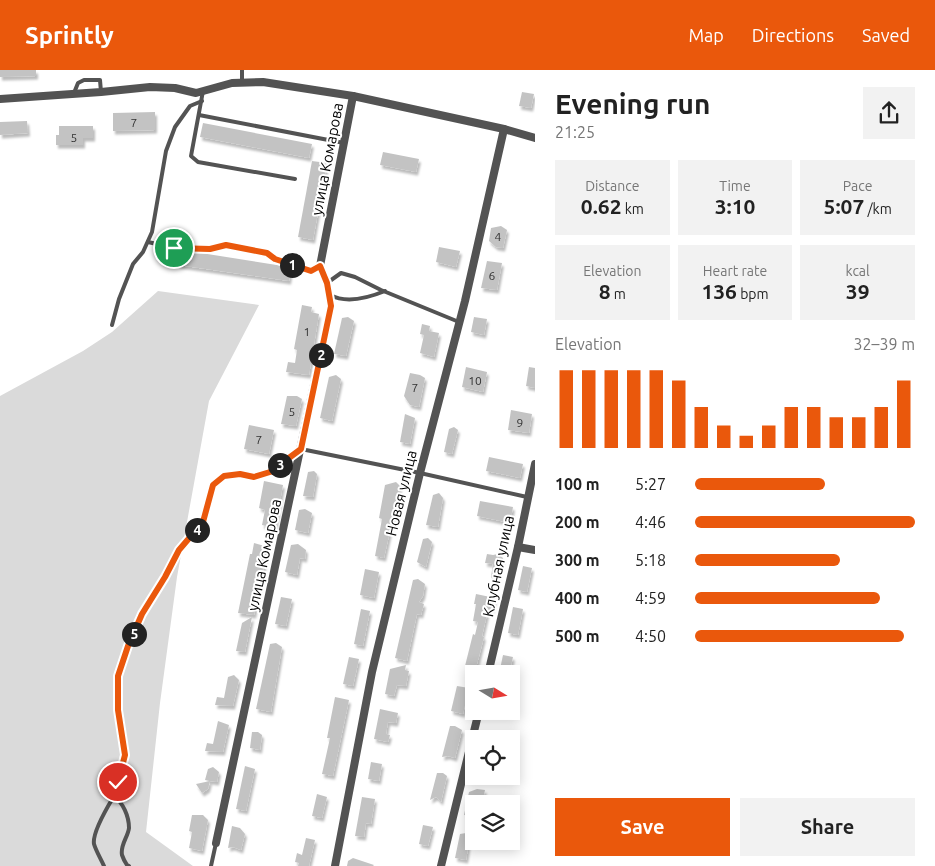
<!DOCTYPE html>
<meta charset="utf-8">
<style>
body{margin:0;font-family:Ubuntu,sans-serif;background:#f2f2f2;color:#222;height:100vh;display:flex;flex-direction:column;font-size:19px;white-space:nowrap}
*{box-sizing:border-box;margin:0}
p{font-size:16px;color:#767676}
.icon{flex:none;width:28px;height:28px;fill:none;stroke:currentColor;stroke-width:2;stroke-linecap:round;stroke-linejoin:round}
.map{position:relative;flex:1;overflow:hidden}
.side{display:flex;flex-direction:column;background:#fff;width:400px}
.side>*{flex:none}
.needle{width:32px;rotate:101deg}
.buttons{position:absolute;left:465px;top:595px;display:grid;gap:10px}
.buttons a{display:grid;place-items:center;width:55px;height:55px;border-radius:0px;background:#fff;box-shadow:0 2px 12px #0003;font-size:25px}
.pin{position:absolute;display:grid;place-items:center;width:42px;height:42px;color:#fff;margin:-21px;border:2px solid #fff;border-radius:50%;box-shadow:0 1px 5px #0007}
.km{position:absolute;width:25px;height:25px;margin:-12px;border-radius:50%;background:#222;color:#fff;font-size:14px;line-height:25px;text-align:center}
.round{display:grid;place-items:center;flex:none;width:52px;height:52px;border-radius:0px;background:#f2f2f2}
.summary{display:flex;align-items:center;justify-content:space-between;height:85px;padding:0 20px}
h1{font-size:28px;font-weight:600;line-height:38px}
.figures{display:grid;grid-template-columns:repeat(3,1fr);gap:8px;height:85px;padding:5px 20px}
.figures div{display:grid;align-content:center;border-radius:0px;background:#f2f2f2;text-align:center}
.figures b{font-size:21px;font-weight:600}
.figures small{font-size:14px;font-weight:400}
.figures p{font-size:14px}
.chart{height:140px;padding:10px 20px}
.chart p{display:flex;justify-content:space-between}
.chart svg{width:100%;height:90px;margin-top:5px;stroke:#ea580c;stroke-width:6}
.button{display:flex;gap:10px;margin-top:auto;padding:10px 20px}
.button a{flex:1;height:58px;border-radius:0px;background:#ea580c;color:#fff;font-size:20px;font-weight:600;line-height:58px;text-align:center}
.button a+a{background:#f2f2f2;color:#222}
ul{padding:0 20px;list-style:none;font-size:16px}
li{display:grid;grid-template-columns:80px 60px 1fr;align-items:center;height:38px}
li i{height:12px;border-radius:6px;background:#ea580c}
header{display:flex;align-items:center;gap:30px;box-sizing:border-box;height:70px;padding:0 25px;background:#ea580c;color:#fff}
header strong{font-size:24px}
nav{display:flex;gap:28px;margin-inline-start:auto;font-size:18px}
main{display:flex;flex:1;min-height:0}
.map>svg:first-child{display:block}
.green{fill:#dadada}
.building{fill:#c3c3c3;filter:url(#shadow)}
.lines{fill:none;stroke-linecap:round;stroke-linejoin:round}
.service{stroke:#535353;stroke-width:4}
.minor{stroke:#535353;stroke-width:8}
.route-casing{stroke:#fff;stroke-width:10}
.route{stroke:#ea580c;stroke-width:6}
.labels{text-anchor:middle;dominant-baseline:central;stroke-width:4;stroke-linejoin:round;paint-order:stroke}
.number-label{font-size:12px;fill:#313131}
.street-label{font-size:15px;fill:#000;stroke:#fff}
</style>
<header>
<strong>Sprintly</strong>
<nav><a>Map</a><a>Directions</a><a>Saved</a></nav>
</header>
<main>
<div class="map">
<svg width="535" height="796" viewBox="0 0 535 796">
<defs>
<filter id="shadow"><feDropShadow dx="2" dy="3.5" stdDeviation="1" flood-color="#0004"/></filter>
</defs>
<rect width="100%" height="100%" fill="#fff"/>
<!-- green -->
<polygon class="green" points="158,221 259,235 209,331 177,507 160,633 146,762 193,796 0,796 0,326 83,281 112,262"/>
<!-- building -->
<g class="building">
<polygon points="0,0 36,0 36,6 0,7"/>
<polygon points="522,22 534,24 531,38 519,36"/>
<polygon points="155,42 155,60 113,61 113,43"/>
<polygon points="27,51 28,63 0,65 0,52"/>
<polygon points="203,53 312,74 309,88 200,67"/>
<polygon points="59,56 93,56 93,68 83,68 83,75 56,75 56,65 59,65"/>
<polygon points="383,82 419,89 416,102 380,95"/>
<polygon points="312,91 327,93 313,170 298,167"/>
<polygon points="501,156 507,160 503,178 496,177 489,171 491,158"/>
<polygon points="439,177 460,181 456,197 436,192"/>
<polygon points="180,182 201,183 283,196 291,198 289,211 178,195"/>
<polygon points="487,191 502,193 497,220 481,218"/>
<polygon points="302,235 312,237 311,242 319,244 309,305 286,302 288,292 295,293 297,280 294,279"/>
<polygon points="348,247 354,251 346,286 334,284 342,248"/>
<polygon points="474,247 487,249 484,265 471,262"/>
<polygon points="422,254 430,256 429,261 439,263 434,287 420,283 424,265 420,264"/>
<polygon points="466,297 487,302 483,322 462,317"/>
<polygon points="529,297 535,298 535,318 526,316"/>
<polygon points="410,303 420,305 425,308 419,337 410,335 404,326"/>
<polygon points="336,305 341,309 332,351 320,348 329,307"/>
<polygon points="287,326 297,326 302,329 296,356 281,354"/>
<polygon points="511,340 532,344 529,363 508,360"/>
<polygon points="405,344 415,348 410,374 400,372"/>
<polygon points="249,355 274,360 269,384 244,379"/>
<polygon points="454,357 458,360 452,384 444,382 449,359"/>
<polygon points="489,387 523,394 520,408 486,401"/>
<polygon points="314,401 317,404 313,427 303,426 308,402"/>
<polygon points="264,411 283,415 275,458 262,455 265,440 259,438"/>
<polygon points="396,412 400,416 384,488 375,486 382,449 379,448 385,415"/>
<polygon points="439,423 443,428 438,457 426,455 433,425"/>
<polygon points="480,431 513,437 510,453 477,446"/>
<polygon points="305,439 312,443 308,463 295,460 299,440"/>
<polygon points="428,468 432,472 426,497 417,492 423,469"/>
<polygon points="254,473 268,477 254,545 238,543 250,484 252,484"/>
<polygon points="298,474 306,480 305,489 300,488 297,505 285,502 291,475"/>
<polygon points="487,484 493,485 498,484 503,488 496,514 491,507 493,494 485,493"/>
<polygon points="523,496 532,498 527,522 518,520"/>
<polygon points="365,499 379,502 374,528 360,525"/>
<polygon points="418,509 425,514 423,526 419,532 424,534 421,545 417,544 407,591 395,588 413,510"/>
<polygon points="476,524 495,528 492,540 488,540 482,566 484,567 476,598 465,596 473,564 475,565 478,552 473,551 476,534 474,534"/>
<polygon points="281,527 292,529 286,556 275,554"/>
<polygon points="513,537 523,539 518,565 508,563"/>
<polygon points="361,539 370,541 363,576 354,574"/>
<polygon points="252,547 245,582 236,581 242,553"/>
<polygon points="276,573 282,577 271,642 256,639 270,574"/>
<polygon points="503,585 513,587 509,604 499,604"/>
<polygon points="349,587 359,589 353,616 343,614"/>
<polygon points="406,595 405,600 409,601 406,616 397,615 394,626 385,624 390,599"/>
<polygon points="234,605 239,610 233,636 215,635 217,627 224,628 228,607"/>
<polygon points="457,616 469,618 463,644 451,641"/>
<polygon points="335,627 349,630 333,706 322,704 330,668 327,668"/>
<polygon points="380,639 398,643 396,653 388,652 386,664 390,665 388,672 374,669"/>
<polygon points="218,651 229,655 223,682 205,681 207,673 213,674"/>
<polygon points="450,656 455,656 462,660 455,688 448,686 442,687"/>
<polygon points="252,662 258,662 262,665 260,680 250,678"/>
<polygon points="371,692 382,694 379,711 368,709"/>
<polygon points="245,696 255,699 246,741 236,739"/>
<polygon points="213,697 219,702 217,712 210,711 208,719 202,723 196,714 210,711 205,710 208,699"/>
<polygon points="437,703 443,703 447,706 441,732 436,727 430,730"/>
<polygon points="477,719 485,720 482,734 474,734 474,747 464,745 469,722"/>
<polygon points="317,724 327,727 322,748 312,746"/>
<polygon points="362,727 375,729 371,754 366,753 364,767 355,766"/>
<polygon points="192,745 203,745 208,750 202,781 189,778 192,762 189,761"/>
<polygon points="423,755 433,757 428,776 419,774"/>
<polygon points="232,756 240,758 245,764 241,780 233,777 228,778"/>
<polygon points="466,763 470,766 466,790 455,788 460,764"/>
<polygon points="306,768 315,770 309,796 298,796 299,793 295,792 297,783 302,785"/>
<polygon points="353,788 374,795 373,796 347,796 348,791"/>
</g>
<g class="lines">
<!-- service -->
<g class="service">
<polyline points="242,13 242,0"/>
<polyline points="203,21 191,86 198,92 295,109"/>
<polyline points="74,23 78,13 84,10 100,10 101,22"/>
<polyline points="199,45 344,73"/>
<polyline points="148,172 174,178 210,179 226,175 267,183 275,189 311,201 320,196"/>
<polyline points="327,213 341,203 355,207 381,220 459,252"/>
<path d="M330,225c17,9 38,3 55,-4"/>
<polyline points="112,255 119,229 133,194 143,182 152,162 166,81 175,57 190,36 202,31"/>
<path d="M104,796c-3,-7 -8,-15 -10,-22 -2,-12 14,-38 20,-48"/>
<path d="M129,796l-2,-1c-2,-3 -4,-7 -5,-10 -2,-10 6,-18 7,-27 0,-12 -6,-25 -15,-32l11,-41 -7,-45v-34l10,-30 14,-32 23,-37 14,-27 24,-28 10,-37 10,-9 17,-2 14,3 16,-5 31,-23 119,24 107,24"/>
<polyline points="211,796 216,773"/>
</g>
<!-- minor -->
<g class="minor">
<polyline points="0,29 101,22 150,17 175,18 196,23 232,13 263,12 353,26 504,59 535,68"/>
<polyline points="518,477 535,480"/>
<polyline points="488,604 518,477 535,394"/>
<polyline points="216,773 331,235 327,213 320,196 353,26"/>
<polyline points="335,796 372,602 420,403 465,231 504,59"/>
<polyline points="441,796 479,641"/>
</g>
</g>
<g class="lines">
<defs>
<polyline id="route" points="118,712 125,685 118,640 118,606 128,576 142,544 165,507 179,480 203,452 213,415 224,406 240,404 254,407 270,402 301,379 331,236 327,213 320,196 311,201 275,189 267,183 226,175 210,179 174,178"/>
</defs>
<!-- route casing -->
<use href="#route" class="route-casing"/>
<!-- route -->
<use href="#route" class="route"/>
</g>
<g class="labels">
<!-- number labels -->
<g class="number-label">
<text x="134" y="52">7</text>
<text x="74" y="67">5</text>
<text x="498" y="166">4</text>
<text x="492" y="205">6</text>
<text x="307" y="261">1</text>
<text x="475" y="310">10</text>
<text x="415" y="317">7</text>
<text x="292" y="341">5</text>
<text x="520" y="352">9</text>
<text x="259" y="369">7</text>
</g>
<!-- street labels -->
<g class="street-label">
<text transform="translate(327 89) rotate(-79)">улица Комарова</text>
<text transform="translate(401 423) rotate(-76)">Новая улица</text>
<text transform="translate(264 485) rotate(-78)">улица Комарова</text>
<text transform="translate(498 496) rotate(-78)">Клубная улица</text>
</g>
</g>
</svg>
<div class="buttons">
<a><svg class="needle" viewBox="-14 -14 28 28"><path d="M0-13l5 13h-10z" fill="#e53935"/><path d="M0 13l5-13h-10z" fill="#767676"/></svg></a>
<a><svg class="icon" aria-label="locate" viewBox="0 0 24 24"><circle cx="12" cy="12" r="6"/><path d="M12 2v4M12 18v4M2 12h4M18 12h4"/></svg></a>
<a><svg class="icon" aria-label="layers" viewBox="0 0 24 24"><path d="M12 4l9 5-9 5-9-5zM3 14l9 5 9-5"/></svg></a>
</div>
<div class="pin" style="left:174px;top:178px;background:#1e9e55"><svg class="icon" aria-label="arrive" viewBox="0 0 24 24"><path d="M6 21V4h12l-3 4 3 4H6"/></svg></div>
<div class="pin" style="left:118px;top:712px;background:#d93025"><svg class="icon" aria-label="check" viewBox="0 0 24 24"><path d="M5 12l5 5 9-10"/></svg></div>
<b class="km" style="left:292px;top:195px">1</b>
<b class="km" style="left:321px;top:285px">2</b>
<b class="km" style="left:280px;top:395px">3</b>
<b class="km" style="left:197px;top:460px">4</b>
<b class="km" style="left:134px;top:564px">5</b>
</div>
<section class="side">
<div class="summary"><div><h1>Evening run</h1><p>21:25</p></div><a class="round"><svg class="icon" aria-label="share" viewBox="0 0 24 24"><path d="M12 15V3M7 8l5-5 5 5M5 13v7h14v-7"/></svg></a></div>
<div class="figures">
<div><p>Distance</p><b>0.62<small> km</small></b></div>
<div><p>Time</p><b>3:10</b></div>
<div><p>Pace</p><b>5:07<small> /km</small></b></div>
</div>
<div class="figures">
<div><p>Elevation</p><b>8<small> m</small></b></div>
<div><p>Heart rate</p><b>136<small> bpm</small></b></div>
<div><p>kcal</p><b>39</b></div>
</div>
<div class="chart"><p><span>Elevation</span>32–39 m</p>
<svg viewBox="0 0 160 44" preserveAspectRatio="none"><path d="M5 44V6M15 44V6M25 44V6M35 44V6M45 44V6M55 44V11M65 44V24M75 44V33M85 44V38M95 44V33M105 44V24M115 44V24M125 44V29M135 44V29M145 44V24M155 44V11"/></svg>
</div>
<ul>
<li><b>100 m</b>5:27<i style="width:59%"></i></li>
<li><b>200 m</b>4:46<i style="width:100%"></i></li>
<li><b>300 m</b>5:18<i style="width:66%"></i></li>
<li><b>400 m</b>4:59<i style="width:84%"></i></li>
<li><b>500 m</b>4:50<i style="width:95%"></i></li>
</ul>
<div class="button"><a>Save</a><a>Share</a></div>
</section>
</main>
